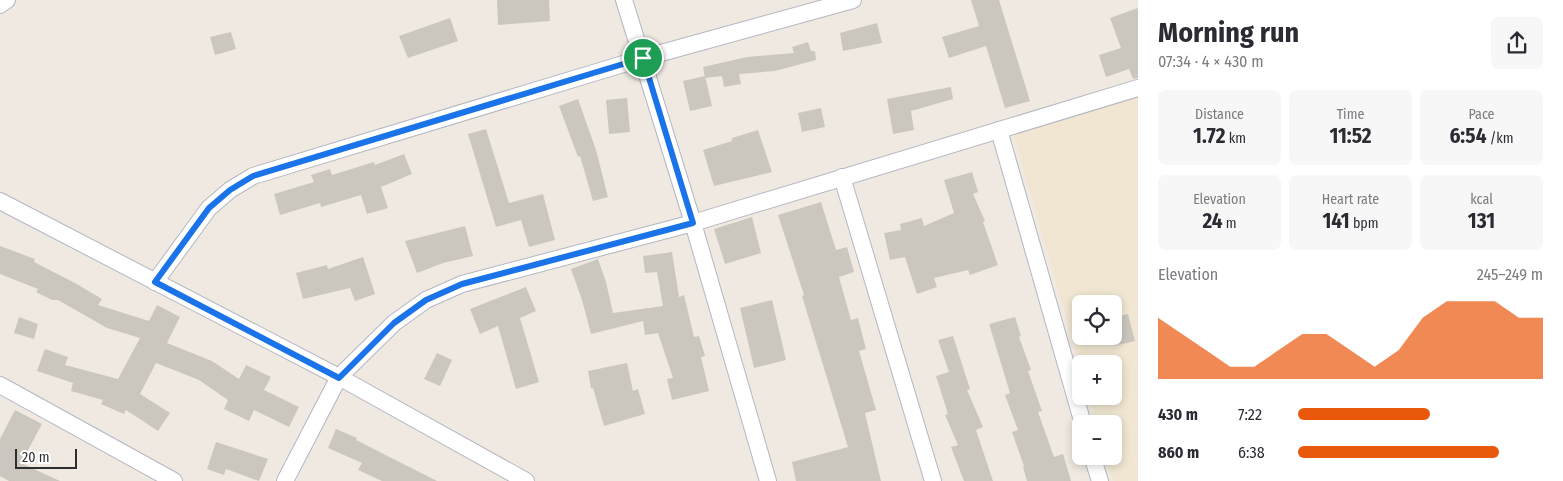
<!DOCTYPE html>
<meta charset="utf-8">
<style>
body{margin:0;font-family:"Fira Sans Condensed",sans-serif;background:#f7f7f7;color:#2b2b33;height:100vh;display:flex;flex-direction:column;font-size:19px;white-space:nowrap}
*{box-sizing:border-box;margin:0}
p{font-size:16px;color:#7c7c81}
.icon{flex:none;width:28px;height:28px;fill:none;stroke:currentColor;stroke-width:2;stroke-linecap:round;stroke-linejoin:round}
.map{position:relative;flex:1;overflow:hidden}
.details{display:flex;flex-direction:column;background:#fff;width:425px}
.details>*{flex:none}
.fabs{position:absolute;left:1072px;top:295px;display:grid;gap:10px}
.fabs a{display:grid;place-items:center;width:50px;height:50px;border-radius:8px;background:#fff;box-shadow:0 2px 8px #0003;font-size:25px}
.scale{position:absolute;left:15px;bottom:12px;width:62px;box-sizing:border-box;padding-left:5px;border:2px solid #2e2e2e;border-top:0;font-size:14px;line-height:18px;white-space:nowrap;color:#2e2e2e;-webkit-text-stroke:4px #fff;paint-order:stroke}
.pin{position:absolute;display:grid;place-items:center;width:42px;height:42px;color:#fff;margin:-21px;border:2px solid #fff;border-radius:50%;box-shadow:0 1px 5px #0007}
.round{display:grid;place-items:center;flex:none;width:52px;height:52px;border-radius:8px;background:#f7f7f7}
.headline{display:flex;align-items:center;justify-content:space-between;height:85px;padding:0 20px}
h1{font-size:28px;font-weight:700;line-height:38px}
.stats{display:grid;grid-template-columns:repeat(3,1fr);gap:8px;height:85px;padding:5px 20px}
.stats div{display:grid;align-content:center;border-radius:8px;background:#f7f7f7;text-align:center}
.stats b{font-size:21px;font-weight:700}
.stats small{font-size:14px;font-weight:400}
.stats p{font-size:14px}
.chart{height:140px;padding:10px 20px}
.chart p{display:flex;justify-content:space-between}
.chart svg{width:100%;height:90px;margin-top:5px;fill:#ea580c;opacity:.7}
ul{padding:0 20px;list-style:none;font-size:16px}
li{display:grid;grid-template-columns:80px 60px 1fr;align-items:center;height:38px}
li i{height:12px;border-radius:6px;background:#ea580c}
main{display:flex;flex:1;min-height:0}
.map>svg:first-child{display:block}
.education{fill:#f0e6d1;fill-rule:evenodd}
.building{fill:#cbc7bf}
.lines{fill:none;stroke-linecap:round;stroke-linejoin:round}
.street-casing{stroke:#b4b7c1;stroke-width:18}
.street{stroke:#fff;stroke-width:16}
.route-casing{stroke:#fff;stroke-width:10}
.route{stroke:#1a73e8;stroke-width:6}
</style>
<main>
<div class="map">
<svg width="1138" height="481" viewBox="0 0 1138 481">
<rect width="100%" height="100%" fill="#efe9e1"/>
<!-- education -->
<path class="education" d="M1138,97v384h-25l-7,-25h8v-32h-17l-8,-28h25v-32h-33v6l-68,-237zM1081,304h33v32h-33z"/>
<!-- building -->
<g class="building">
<polygon points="497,0 549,0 550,21 498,25"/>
<polygon points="971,0 999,0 1030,101 1005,108 986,46 949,58 942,37 979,26"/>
<polygon points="1138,8 1138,78 1133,79 1129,69 1106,77 1099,55 1121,48 1110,18"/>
<polygon points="450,18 458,41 408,58 399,36"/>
<polygon points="877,23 882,43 843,51 840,33"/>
<polygon points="231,32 236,49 215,55 210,37"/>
<polygon points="808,42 811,51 815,51 816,60 775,71 739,74 741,84 724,87 722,76 705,78 703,67 747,57 794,53 792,47"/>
<polygon points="705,76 712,106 690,111 683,81"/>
<polygon points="951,87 953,99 911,111 914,130 893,134 887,99"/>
<polygon points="627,98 630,132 609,134 606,100"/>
<polygon points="578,99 596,150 608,197 593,201 580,156 578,157 559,106"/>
<polygon points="821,108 825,127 802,132 798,113"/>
<polygon points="486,129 509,203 543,194 555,240 529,247 521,220 496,227 468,134"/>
<polygon points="758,130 772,172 714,186 703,150 732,141 732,138"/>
<polygon points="404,154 412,174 381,187 388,208 367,214 361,195 321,207 320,203 280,215 274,194 314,182 311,175 330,169 332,175 374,162 375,165"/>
<polygon points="972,172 978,192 973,194 985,221 983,222 998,265 970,275 968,270 934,278 937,287 917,294 905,257 890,260 884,233 901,230 900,224 922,218 924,226 954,213 944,180"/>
<polygon points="821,202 836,250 847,247 854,272 839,277 851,320 858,318 866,349 859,351 876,410 865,413 881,481 796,481 792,462 848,447 802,296 804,295 778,215"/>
<polygon points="752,217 761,253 725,264 714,229"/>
<polygon points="465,226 473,256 443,263 417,273 405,241"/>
<polygon points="0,246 35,259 34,262 75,283 102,299 98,305 149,321 157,305 180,317 167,343 212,361 239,379 246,365 271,377 264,390 299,407 289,427 254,410 249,421 224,409 228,400 199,380 156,363 140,394 170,413 158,431 126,410 124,414 101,404 103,400 71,391 73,383 37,371 45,349 68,357 65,365 118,379 140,338 107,328 58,300 52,300 36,292 38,289 0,274"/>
<polygon points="672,252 679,297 684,295 694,337 699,336 705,356 701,357 709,391 672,400 667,379 673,378 658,333 645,335 643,321 591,334 582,300 571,269 598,259 606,282 613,313 663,306 657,272 645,273 643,256"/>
<polygon points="363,257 375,294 355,301 350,288 303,299 296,273 327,265 328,269"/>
<polygon points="526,287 536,311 520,318 539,382 516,389 498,326 480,334 470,309"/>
<polygon points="772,300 786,360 754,368 740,308"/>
<polygon points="1128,314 1135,341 1114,346 1114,317"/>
<polygon points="19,317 38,324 34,339 14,333"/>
<polygon points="1015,317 1021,336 1019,337 1031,370 1028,371 1042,411 1038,412 1054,457 1063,454 1071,481 1027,481 1023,467 1024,466 1012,432 1018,430 1005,395 1010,393 989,324"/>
<polygon points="953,336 970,389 967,390 983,427 976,430 993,481 964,481 951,447 958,445 945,415 948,414 936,376 949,372 938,340"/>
<polygon points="437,353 452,360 440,386 424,379"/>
<polygon points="627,363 633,391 638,389 645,414 604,426 593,388 591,388 588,371"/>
<polygon points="15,410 42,424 21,463 60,481 9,481 0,476 0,439"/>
<polygon points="336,429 357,438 356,440 437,481 382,481 358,470 362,463 328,448"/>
<polygon points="216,442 268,459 259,481 226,469 224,475 207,469"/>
</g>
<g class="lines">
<defs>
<g id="street">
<polyline points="624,0 693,223 768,481"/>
<polyline points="0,5 7,0"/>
<polyline points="999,130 1083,424"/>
<polyline points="842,177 933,481"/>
<polyline points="0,201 339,377 526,481"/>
<polyline points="155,282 209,208 230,190 253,176 643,58 853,0"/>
<polyline points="0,385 174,481"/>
<polyline points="1092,456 1100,481"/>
<polyline points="285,481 339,377 394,323 426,300 462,284 693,223 1138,88"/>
</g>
</defs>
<!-- street casing -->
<use href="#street" class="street-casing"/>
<!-- street -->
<use href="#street" class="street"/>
</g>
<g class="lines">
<defs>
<polygon id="route" points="643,58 693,223 462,284 426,300 394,323 339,378 155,282 209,208 230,190 253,176"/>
</defs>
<!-- route casing -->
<use href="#route" class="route-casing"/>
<!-- route -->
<use href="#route" class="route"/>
</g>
</svg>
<div class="fabs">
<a><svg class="icon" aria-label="locate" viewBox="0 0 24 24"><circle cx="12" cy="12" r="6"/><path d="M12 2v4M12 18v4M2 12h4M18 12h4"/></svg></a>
<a>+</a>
<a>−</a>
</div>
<div class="scale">20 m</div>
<div class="pin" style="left:643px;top:58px;background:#1e9e55"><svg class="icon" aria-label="arrive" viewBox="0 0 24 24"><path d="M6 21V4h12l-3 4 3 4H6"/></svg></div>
</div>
<section class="details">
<div class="headline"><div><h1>Morning run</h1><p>07:34 · 4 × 430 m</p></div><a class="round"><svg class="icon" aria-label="share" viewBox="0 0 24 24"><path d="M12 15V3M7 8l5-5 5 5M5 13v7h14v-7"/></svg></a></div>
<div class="stats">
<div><p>Distance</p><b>1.72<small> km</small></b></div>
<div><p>Time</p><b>11:52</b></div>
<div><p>Pace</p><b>6:54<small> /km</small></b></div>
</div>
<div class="stats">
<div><p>Elevation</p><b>24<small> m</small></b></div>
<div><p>Heart rate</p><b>141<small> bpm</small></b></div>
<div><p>kcal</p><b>131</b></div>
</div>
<div class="chart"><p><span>Elevation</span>245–249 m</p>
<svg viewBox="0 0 160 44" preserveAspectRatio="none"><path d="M0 44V14L10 22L20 30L30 38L40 38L50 30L60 22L70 22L80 30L90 38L100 30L110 14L120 6L130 6L140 6L150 14L160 14V44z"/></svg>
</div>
<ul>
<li><b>430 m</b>7:22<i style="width:54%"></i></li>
<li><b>860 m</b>6:38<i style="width:82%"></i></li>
</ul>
</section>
</main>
